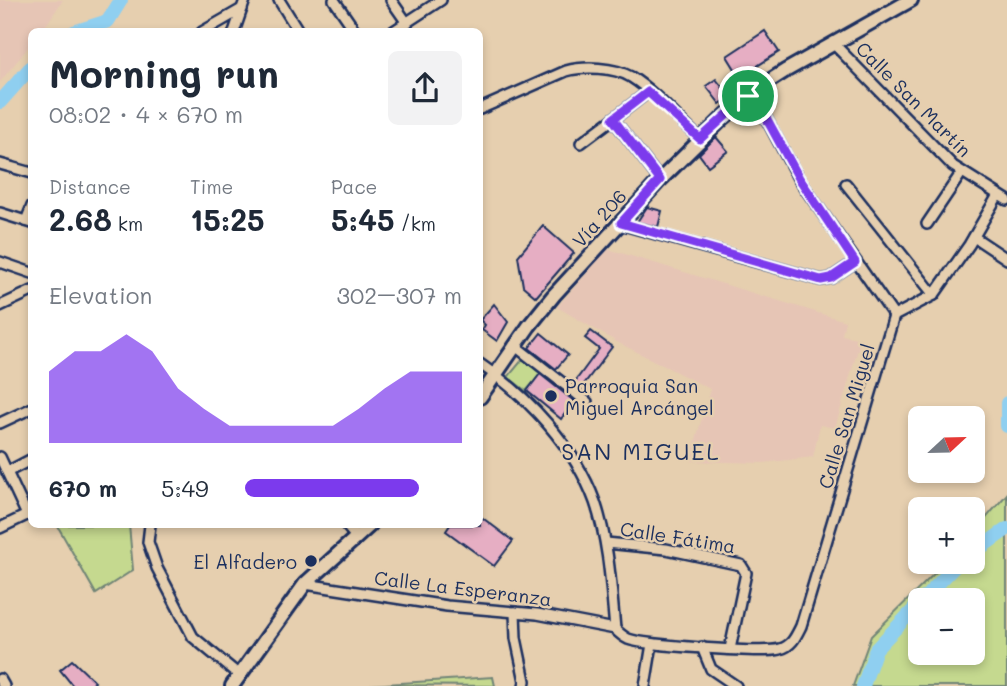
<!DOCTYPE html>
<meta charset="utf-8">
<style>
body{margin:0;font-family:Mali,sans-serif;background:#f2f2f3;color:#1f2937;height:100vh;display:flex;flex-direction:column;font-size:26px;white-space:nowrap}
*{box-sizing:border-box;margin:0}
p{font-size:23px;color:#747a83}
.icon{flex:none;width:38px;height:38px;fill:none;stroke:currentColor;stroke-width:2;stroke-linecap:round;stroke-linejoin:round}
.map{position:relative;flex:1;overflow:hidden}
.drawer{position:absolute;left:28px;top:28px;width:455px;height:500px;display:flex;flex-direction:column;background:#fff;border-radius:10px;box-shadow:0 4px 10px #0003}
.drawer>*{flex:none}
.needle{width:46px;rotate:68deg}
.buttons{position:absolute;left:908px;top:406px;display:grid;gap:14px}
.buttons a{display:grid;place-items:center;width:77px;height:77px;border-radius:10px;background:#fff;box-shadow:0 4px 10px #0003;font-size:35px}
.pin{position:absolute;display:grid;place-items:center;width:60px;height:60px;color:#fff;margin:-30px;border:4px solid #fff;border-radius:50%;box-shadow:0 2px 7px #0007}
.round{display:grid;place-items:center;flex:none;width:74px;height:74px;border-radius:10px;background:#f2f2f3}
.headline{display:flex;align-items:center;justify-content:space-between;height:119px;padding:0 21px}
h1{font-size:38px;font-weight:800;line-height:52px}
.metrics{display:grid;grid-template-columns:repeat(3,1fr);gap:10px;height:119px;padding:7px 21px}
.metrics div{display:grid;align-content:center}
.metrics b{font-size:30px;font-weight:800}
.metrics small{font-size:19px;font-weight:400}
.metrics p{font-size:19px}
.chart{height:196px;padding:14px 21px}
.chart p{display:flex;justify-content:space-between}
.chart svg{width:100%;height:126px;margin-top:7px;fill:#7c3aed;opacity:.7}
ul{padding:0 21px;list-style:none;font-size:23px}
li{display:grid;grid-template-columns:112px 84px 1fr;align-items:center;height:52px}
li i{height:18px;border-radius:9px;background:#7c3aed}
.map>svg:first-child{display:block}
.built{fill:#e6c5b5}
.green{fill:#c5d98f;stroke:#708476;stroke-width:2;fill-rule:evenodd}
.lines{fill:none;stroke-linecap:round;stroke-linejoin:round}
.river{stroke:#8fcff0;stroke-width:14}
.building{fill:#e6aec3;stroke:#1b2f5e;stroke-width:2}
.street-casing{stroke:#1b2f5e;stroke-width:14}
.secondary-casing{stroke:#1b2f5e;stroke-width:18}
.street{stroke:#e6cfaf;stroke-width:9}
.secondary{stroke:#e6cfaf;stroke-width:12}
.route-casing{stroke:#fff;stroke-width:14}
.route{stroke:#7c3aed;stroke-width:9}
.poi-dot{fill:#1b2f5e;stroke:#e6cfaf;stroke-width:2.5}
.labels{text-anchor:middle;dominant-baseline:central;stroke-width:5;stroke-linejoin:round;paint-order:stroke}
.street-label{font-size:19px;fill:#1b2f5e;stroke:#e6cfaf}
.poi-label{font-size:19px;fill:#1b2f5e;stroke:#e6cfaf;text-anchor:start}
.quarter-label{font-size:23px;letter-spacing:2px;fill:#1b2f5e;stroke:#e6cfaf}
</style>
<div class="map">
<svg width="1007" height="686" viewBox="0 0 1007 686">
<rect width="100%" height="100%" fill="#e6cfaf"/>
<filter id="ink" filterUnits="userSpaceOnUse"><feTurbulence type="fractalNoise" baseFrequency=".0143" numOctaves="2"/><feDisplacementMap in="SourceGraphic" scale="14" xChannelSelector="R" yChannelSelector="G"/><feConvolveMatrix kernelMatrix="1 2 1 2 8 2 1 2 1" color-interpolation-filters="sRGB"/></filter>
<g filter="url(#ink)">
<!-- built -->
<g class="built">
<polygon points="0,0 63,0 42,31 32,32 31,44 0,82"/>
<polygon points="608,249 845,321 842,335 861,339 835,428 820,425 813,457 763,463 690,461 710,389 617,342 557,307"/>
</g>
<!-- green -->
<g class="green">
<polygon points="523,359 541,374 526,391 508,377"/>
<path d="M1007,494v192h-154l18,-50 75,-74h27v-29zM973,600v53h-53v-53z"/>
<polygon points="57,525 129,525 133,570 96,594"/>
<polygon points="493,677 495,686 370,685"/>
</g>
<g class="lines">
<!-- river -->
<g class="river">
<polyline points="74,32 108,21 121,0"/>
<polyline points="0,102 32,66"/>
<polyline points="1007,403 1007,426"/>
<polyline points="973,553 1007,529"/>
<polyline points="863,686 876,649 959,562"/>
</g>
</g>
<!-- building -->
<g class="building">
<polygon points="765,31 779,52 740,77 727,56"/>
<polygon points="716,79 730,97 720,104 706,86"/>
<polygon points="716,137 728,151 708,166 699,154"/>
<polygon points="647,207 662,211 658,227 637,222"/>
<polygon points="543,226 574,253 536,297 523,286 518,256"/>
<polygon points="494,304 508,322 497,341 482,330 485,325 480,320"/>
<polygon points="591,331 612,347 581,388 574,383 599,349 585,338"/>
<polygon points="541,333 568,355 556,369 529,348"/>
<polygon points="540,374 574,401 561,419 527,391"/>
<polygon points="480,516 513,541 494,566 446,531 450,525 480,525"/>
<polygon points="72,660 95,682 91,686 73,686 60,670"/>
</g>
<g class="lines">
<defs>
<g id="street">
<polyline points="279,0 299,32"/>
<polyline points="334,0 356,32"/>
<polyline points="391,0 407,23"/>
<polyline points="202,32 242,9"/>
<polyline points="234,32 245,0"/>
<polyline points="392,32 441,0"/>
<polyline points="833,43 953,166 1007,200"/>
<polyline points="648,92 613,119 660,180"/>
<path d="M480,109l86,-38c18,-5 48,-4 65,6 25,16 47,42 69,62"/>
<polyline points="581,143 613,119"/>
<polyline points="0,164 32,173"/>
<polyline points="846,184 934,295"/>
<polyline points="0,213 32,223"/>
<polyline points="26,221 32,206"/>
<polyline points="620,224 821,280 831,278 855,262"/>
<polyline points="927,224 962,172"/>
<polyline points="974,237 1007,259"/>
<polyline points="0,262 32,273"/>
<polyline points="0,306 32,291"/>
<polyline points="894,316 934,295 969,245 998,195"/>
<polyline points="514,345 587,402"/>
<path d="M480,364c48,32 95,83 115,138 14,41 16,85 20,127 4,4 9,8 13,10 15,6 137,15 152,10 12,-3 16,-13 21,-23l93,-310 -96,-138 -46,-86"/>
<polyline points="0,423 32,408"/>
<polyline points="0,457 27,515 0,528"/>
<polyline points="7,472 32,459"/>
<polyline points="150,525 148,542 157,568 193,637 239,675"/>
<polyline points="346,525 356,537"/>
<polyline points="606,543 666,549 741,565 746,573 730,649"/>
<polyline points="305,584 447,606 537,614 615,629"/>
<polyline points="515,612 516,638 525,681 524,686"/>
<polyline points="702,647 711,669 736,686"/>
<polyline points="0,679 4,686"/>
<polyline points="645,686 652,644"/>
</g>
<g id="secondary">
<polyline points="480,397 529,326 554,295 660,180 721,120 752,92 785,71 911,0"/>
<polyline points="232,686 305,584 370,525"/>
</g>
</defs>
<!-- street casing -->
<use href="#street" class="street-casing"/>
<!-- secondary casing -->
<use href="#secondary" class="secondary-casing"/>
<!-- street -->
<use href="#street" class="street"/>
<!-- secondary -->
<use href="#secondary" class="secondary"/>
</g>
</g>
<g class="lines" filter="url(#ink)">
<defs>
<polygon id="route" points="648,92 700,139 752,92 799,178 855,262 831,278 821,280 621,223 660,180 613,119"/>
</defs>
<!-- route casing -->
<use href="#route" class="route-casing"/>
<!-- route -->
<use href="#route" class="route"/>
</g>
<!-- markers -->
<g class="poi-dot">
<circle cx="551" cy="396" r="7"/>
<circle cx="311" cy="561" r="7"/>
</g>
<g class="labels">
<!-- street labels -->
<g class="street-label">
<text transform="translate(914 99) rotate(45)">Calle San Martín</text>
<text transform="translate(599 218) rotate(-48)">Vía 206</text>
<text transform="translate(846 416) rotate(-73)">Calle San Miguel</text>
<text transform="translate(678 537) rotate(9)">Calle Fátima</text>
<text transform="translate(463 588) rotate(7)">Calle La Esperanza</text>
</g>
<!-- poi labels -->
<g class="poi-label">
<text x="565" y="385">Parroquia San<tspan x="565" dy="22">Miguel Arcángel</tspan></text>
<text x="297" y="561" text-anchor="end">El Alfadero</text>
</g>
<!-- quarter labels -->
<g class="quarter-label">
<text x="641" y="451">SAN MIGUEL</text>
</g>
</g>
</svg>
<div class="buttons">
<a><svg class="needle" viewBox="-14 -14 28 28"><path d="M0-13l5 13h-10z" fill="#e53935"/><path d="M0 13l5-13h-10z" fill="#747a83"/></svg></a>
<a>+</a>
<a>−</a>
</div>
<div class="pin" style="left:748px;top:96px;background:#1e9e55"><svg class="icon" aria-label="arrive" viewBox="0 0 24 24"><path d="M6 21V4h12l-3 4 3 4H6"/></svg></div>
<section class="drawer">
<div class="headline"><div><h1>Morning run</h1><p>08:02 · 4 × 670 m</p></div><a class="round"><svg class="icon" aria-label="share" viewBox="0 0 24 24"><path d="M12 15V3M7 8l5-5 5 5M5 13v7h14v-7"/></svg></a></div>
<div class="metrics">
<div><p>Distance</p><b>2.68<small> km</small></b></div>
<div><p>Time</p><b>15:25</b></div>
<div><p>Pace</p><b>5:45<small> /km</small></b></div>
</div>
<div class="chart"><p><span>Elevation</span>302–307 m</p>
<svg viewBox="0 0 160 44" preserveAspectRatio="none"><path d="M0 44V19L10 12L20 12L30 6L40 12L50 25L60 32L70 38L80 38L90 38L100 38L110 38L120 32L130 25L140 19L150 19L160 19V44z"/></svg>
</div>
<ul>
<li><b>670 m</b>5:49<i style="width:80%"></i></li>
</ul>
</section>
</div>
